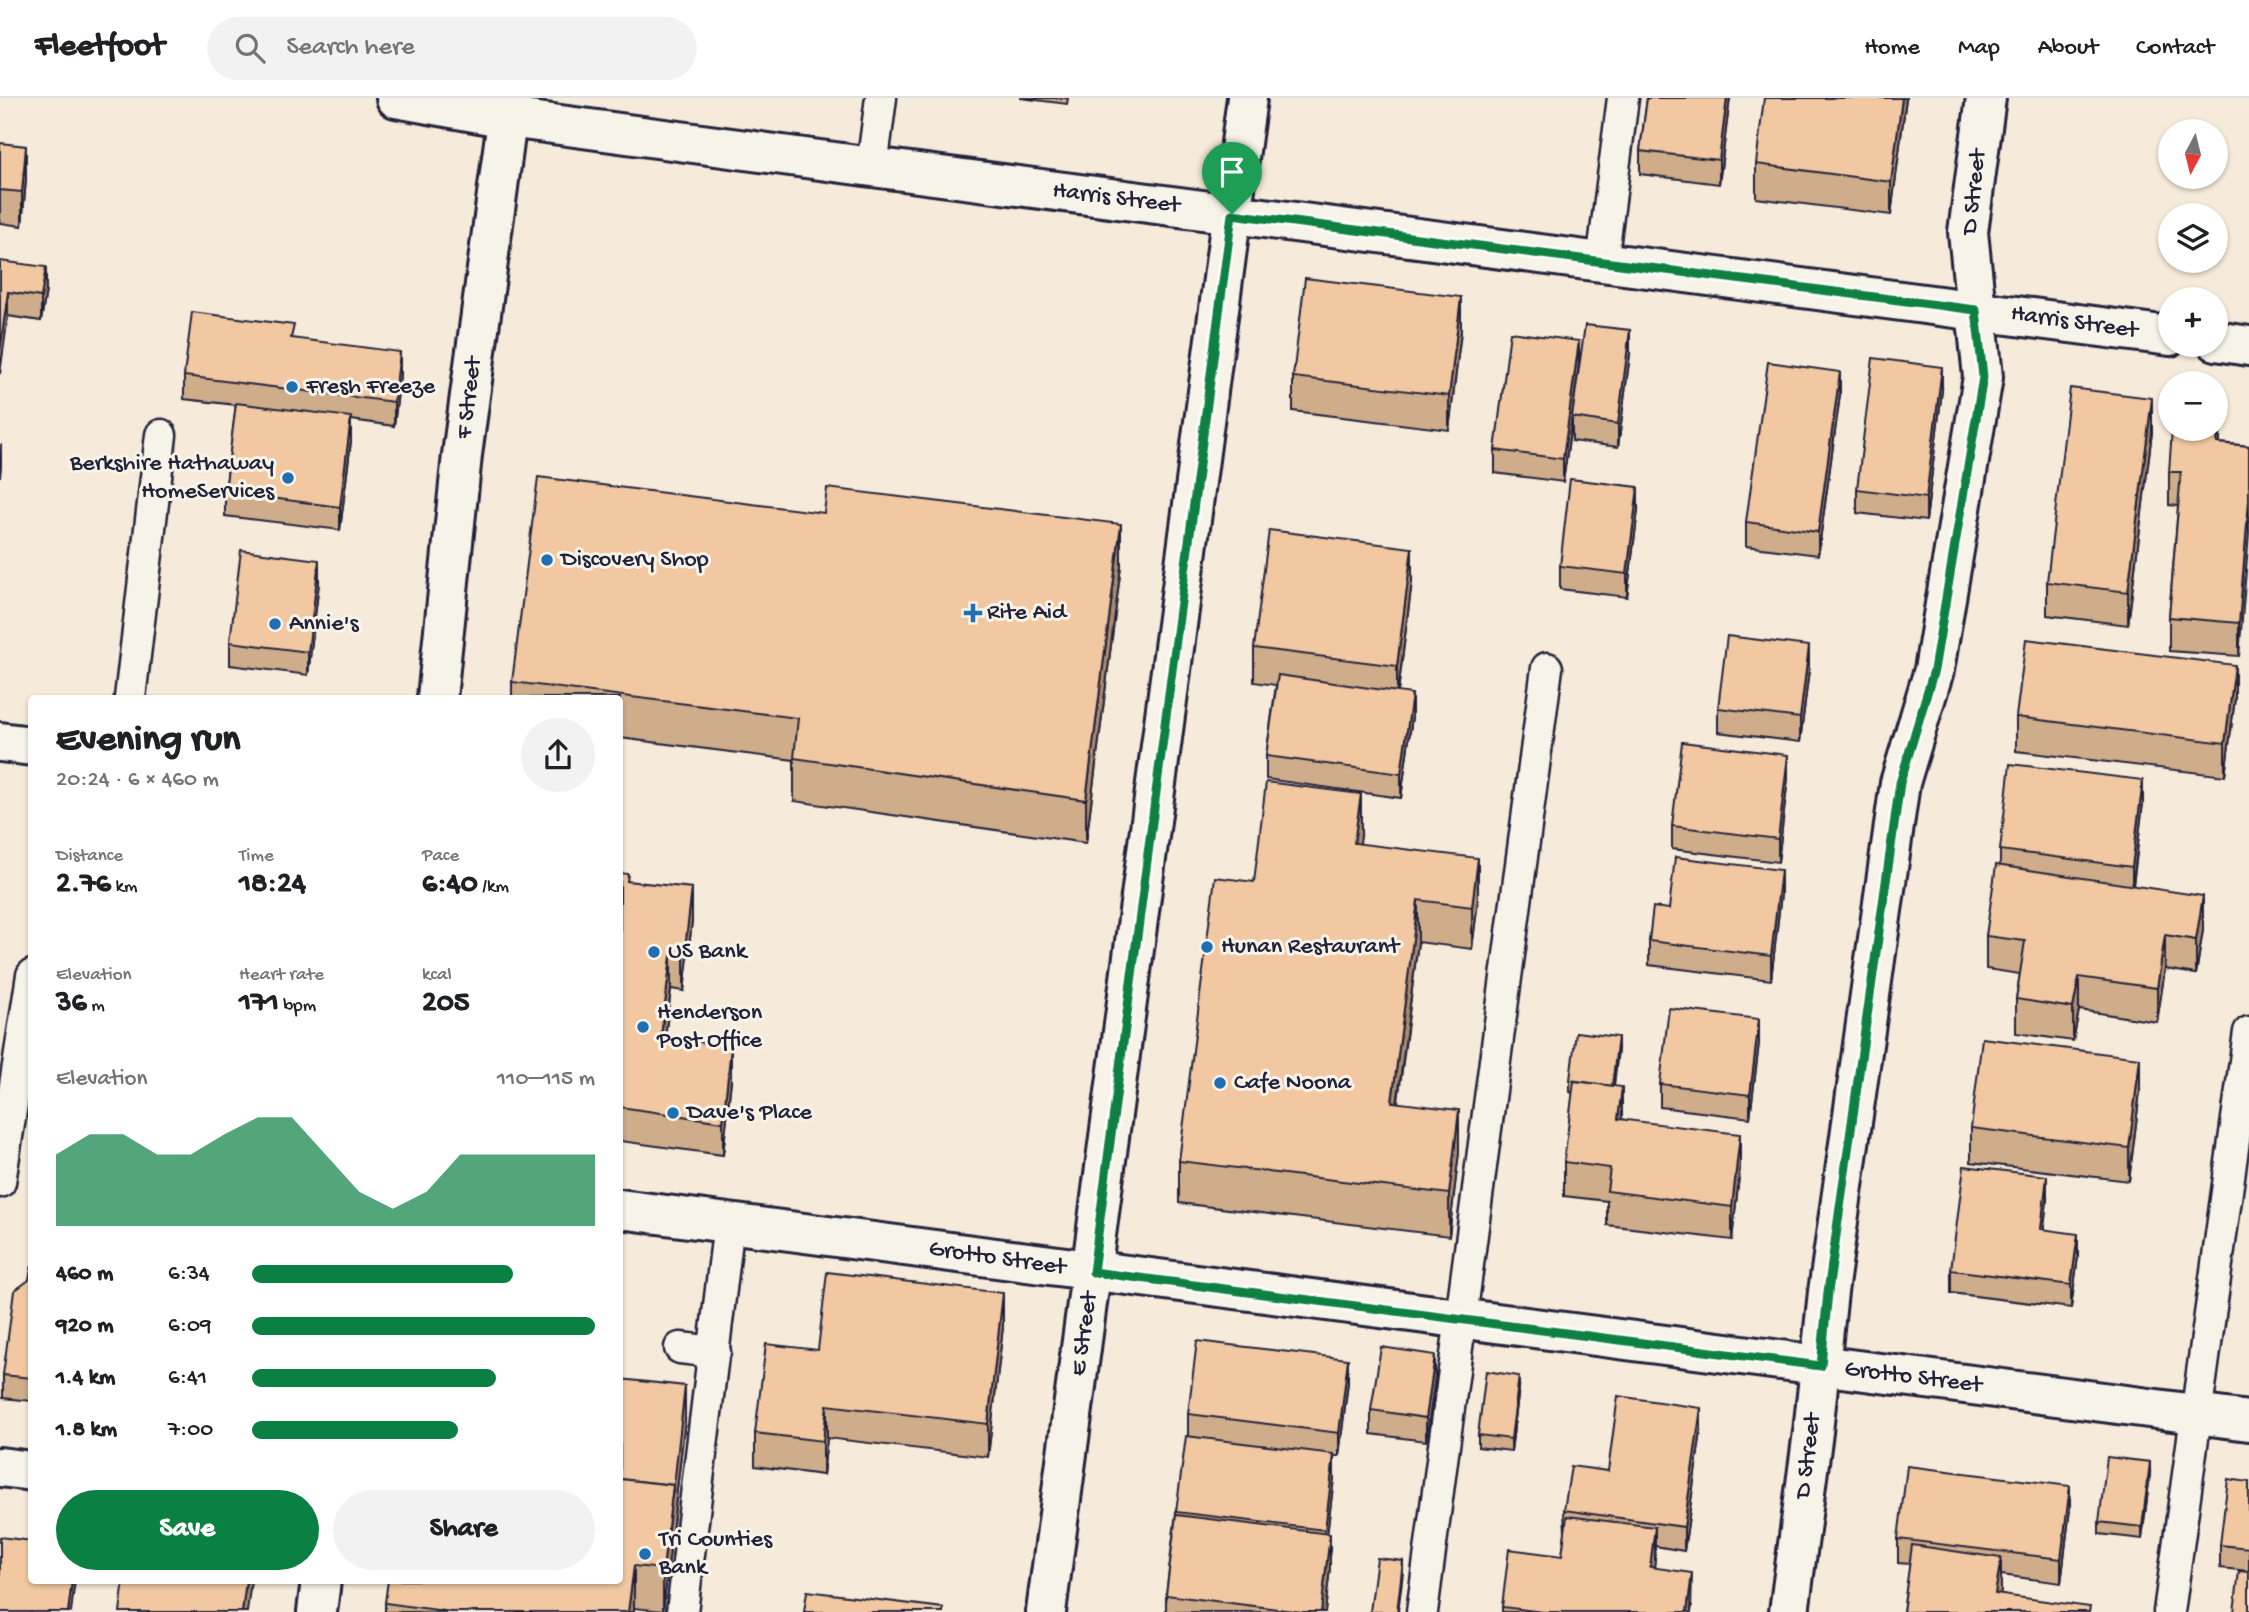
<!DOCTYPE html>
<meta charset="utf-8">
<style>
body{margin:0;font-family:"Gochi Hand",sans-serif;background:#f2f2f2;color:#202124;height:100vh;display:flex;flex-direction:column;font-size:26px;white-space:nowrap}
*{box-sizing:border-box;margin:0}
p{font-size:23px;color:#757577}
.icon{flex:none;width:38px;height:38px;fill:none;stroke:currentColor;stroke-width:2;stroke-linecap:round;stroke-linejoin:round}
.map{position:relative;flex:1;overflow:hidden}
.panel{position:absolute;left:28px;top:597px;width:595px;height:889px;display:flex;flex-direction:column;background:#fff;border-radius:7px;box-shadow:0 2px 5px #0004}
.panel>*{flex:none}
.needle{width:46px;rotate:187deg}
.controls{position:absolute;left:2158px;top:21px;display:grid;gap:14px}
.controls a{display:grid;place-items:center;width:70px;height:70px;border-radius:50%;background:#fff;box-shadow:0 2px 5px #0004;font-size:35px}
.pin{position:absolute;display:grid;place-items:center;width:60px;height:60px;color:#fff;margin:-72px -30px;border-radius:50% 50% 50% 0;rotate:-45deg;box-shadow:0 0 7px #0007}
.pin .icon{rotate:45deg}
.round{display:grid;place-items:center;flex:none;width:74px;height:74px;border-radius:37px;background:#f2f2f2}
.headline{display:flex;align-items:center;justify-content:space-between;height:119px;padding:0 28px}
h1{font-size:38px;font-weight:700;line-height:52px}
.stats{display:grid;grid-template-columns:repeat(3,1fr);gap:10px;height:119px;padding:7px 28px}
.stats div{display:grid;align-content:center}
.stats b{font-size:30px;font-weight:700}
.stats small{font-size:19px;font-weight:400}
.stats p{font-size:19px}
.chart{height:196px;padding:14px 28px}
.chart p{display:flex;justify-content:space-between}
.chart svg{width:100%;height:126px;margin-top:7px;fill:#0b8043;opacity:.7}
.action{display:flex;gap:14px;margin-top:auto;padding:14px 28px}
.action a{flex:1;height:80px;border-radius:42px;background:#0b8043;color:#fff;font-size:28px;font-weight:700;line-height:80px;text-align:center}
.action a+a{background:#f2f2f2;color:#202124}
ul{padding:0 28px;list-style:none;font-size:23px}
li{display:grid;grid-template-columns:112px 84px 1fr;align-items:center;height:52px}
li i{height:18px;border-radius:9px;background:#0b8043}
header{display:flex;align-items:center;gap:42px;box-sizing:border-box;height:98px;padding:0 35px;background:#fff;border-bottom:2px solid #e0e0e0}
header strong{font-size:33px}
nav{display:flex;gap:38px;margin-inline-start:auto;font-size:24px}
.search{width:490px;height:63px;background:#f2f2f2;display:flex;align-items:center;gap:18px;box-sizing:border-box;padding:0 24px;border-radius:38px;color:#757577;font-size:26px}
.map>svg:first-child{display:block}
.lines{fill:none;stroke-linecap:round;stroke-linejoin:round}
.lane-casing{stroke:#22223b;stroke-width:35}
.street-casing{stroke:#22223b;stroke-width:44}
.secondary-casing{stroke:#22223b;stroke-width:44}
.lane{stroke:#f7f3e8;stroke-width:30}
.street{stroke:#f7f3e8;stroke-width:38}
.secondary{stroke:#f7f3e8;stroke-width:38}
.wall{fill:#cfac8a;stroke:#22223b;stroke-width:2}
.shaded-wall{fill:#a98c71;stroke:#22223b;stroke-width:2}
.building{fill:#f1c8a1;stroke:#22223b;stroke-width:2}
.route-casing{stroke:#fff;stroke-width:14}
.route{stroke:#0b8043;stroke-width:9}
.poi-dot{fill:#1f6fb2;stroke:#f7f3e8;stroke-width:2.5}
.labels{text-anchor:middle;dominant-baseline:central;stroke-width:6;stroke-linejoin:round;paint-order:stroke}
.street-label{font-size:24px;fill:#22223b;stroke:#f7f3e8}
.poi-label{font-size:24px;fill:#22223b;stroke:#f7f3e8;text-anchor:start}
</style>
<header>
<strong>Fleetfoot</strong>
<div class="search"><svg class="icon" aria-label="search" viewBox="0 0 24 24"><circle cx="10" cy="10" r="6"/><path d="M15 15l6 6"/></svg>Search here</div>
<nav><a>Home</a><a>Map</a><a>About</a><a>Contact</a></nav>
</header>
<div class="map">
<svg width="2249" height="1514" viewBox="0 0 2249 1514">
<rect width="100%" height="100%" fill="#f6eada"/>
<filter id="ink" filterUnits="userSpaceOnUse"><feTurbulence type="fractalNoise" baseFrequency=".0143" numOctaves="2"/><feDisplacementMap in="SourceGraphic" scale="14" xChannelSelector="R" yChannelSelector="G"/><feConvolveMatrix kernelMatrix="1 2 1 2 8 2 1 2 1" color-interpolation-filters="sRGB"/></filter>
<g filter="url(#ink)">
<g class="lines">
<defs>
<g id="lane">
<polyline points="872,69 881,0"/>
<polyline points="1602,165 1623,0"/>
<polyline points="130,600 161,337"/>
<polyline points="0,1084 32,877"/>
<polyline points="680,1250 715,1254"/>
<polyline points="682,1514 729,1125"/>
<polyline points="1422,1514 1547,570"/>
<polyline points="2169,1514 2249,934"/>
</g>
<g id="street">
<polyline points="0,644 32,648"/>
<polyline points="620,1111 2249,1323"/>
<polyline points="0,1369 32,1373"/>
<polyline points="1789,1514 1813,1334 1828,1194 1900,685 1934,572 1983,279 1968,134 1986,0"/>
</g>
<g id="secondary">
<polyline points="396,0 508,20 872,69 2170,238"/>
<polyline points="2216,243 2249,248"/>
<polyline points="437,600 462,357 510,0"/>
<polyline points="317,1514 321,1482"/>
<polyline points="1046,1514 1247,0"/>
</g>
</defs>
<!-- lane casing -->
<use href="#lane" class="lane-casing"/>
<!-- street casing -->
<use href="#street" class="street-casing"/>
<!-- secondary casing -->
<use href="#secondary" class="secondary-casing"/>
<!-- lane -->
<use href="#lane" class="lane"/>
<!-- street -->
<use href="#street" class="street"/>
<!-- secondary -->
<use href="#secondary" class="secondary"/>
</g>
<!-- wall -->
<g class="wall">
<polygon points="1020,0 1068,0 1067,6"/>
<polygon points="1647,0 1730,0 1719,86 1640,76 1640,53"/>
<polygon points="1906,0 1891,117 1756,100 1756,66"/>
<polygon points="0,46 26,81 22,128 0,125"/>
<polygon points="0,163 46,192 41,223 8,218"/>
<polygon points="1461,233 1449,332 1293,313 1293,279"/>
<polygon points="294,241 400,277 394,328 351,322 351,343 340,432 225,418 225,394 236,307 184,301 184,278"/>
<polygon points="1630,256 1618,349 1572,343 1572,321 1563,384 1495,375 1495,352"/>
<polygon points="1942,292 1926,423 1857,415 1857,391"/>
<polygon points="1840,297 1818,457 1746,448 1746,424"/>
<polygon points="2152,334 2128,527 2047,517 2047,484"/>
<polygon points="2220,345 2249,348 2239,558 2169,553 2169,519 2178,408 2169,407 2169,374"/>
<polygon points="1638,412 1627,499 1560,491 1560,468"/>
<polygon points="1121,468 1086,745 794,703 794,662 620,640 620,600 512,600 512,584"/>
<polygon points="1412,483 1398,594 1412,619 1401,700 1266,681 1266,658 1276,587 1254,584 1254,550"/>
<polygon points="319,485 308,577 230,567 230,544"/>
<polygon points="1809,572 1800,644 1718,634 1718,610"/>
<polygon points="2235,600 2225,678 2016,653 2016,619"/>
<polygon points="1788,680 1778,764 1672,751 1672,728"/>
<polygon points="2143,705 2133,788 2203,832 2196,876 2165,871 2157,924 2079,912 2073,943 2016,935 2016,901 2020,876 1986,871 1986,838 2000,768 2000,752"/>
<polygon points="1361,738 1359,746 1478,802 1472,851 1418,844 1398,1004 1459,1054 1449,1138 1179,1105 1179,1063 1254,784"/>
<polygon points="620,775 628,784 692,823 684,893 671,891 665,939 731,982 723,1057 620,1043"/>
<polygon points="1781,796 1771,882 1649,867 1649,843 1669,811"/>
<polygon points="1759,945 1750,1020 1660,1009 1660,986"/>
<polygon points="1618,951 1614,988 1622,1021 1740,1069 1732,1142 1607,1127 1607,1103 1564,1098 1564,1064 1573,995 1570,994 1570,982"/>
<polygon points="2140,993 2129,1083 1971,1064 1971,1030"/>
<polygon points="2047,1102 2044,1131 2078,1159 2071,1210 1951,1195 1951,1172"/>
<polygon points="32,1168 32,1303 3,1300 3,1277 29,1182"/>
<polygon points="1003,1229 988,1359 827,1340 823,1377 755,1368 755,1335 818,1252"/>
<polygon points="1435,1280 1426,1343 1371,1336 1371,1312"/>
<polygon points="1348,1284 1339,1358 1334,1358 1334,1380 1327,1436 1330,1470 1325,1514 1166,1514 1166,1497 1176,1414 1188,1338 1188,1316"/>
<polygon points="1519,1290 1511,1353 1478,1349 1478,1337"/>
<polygon points="685,1322 663,1513 634,1510 634,1514 385,1514 385,1505"/>
<polygon points="1701,1333 1684,1453 1655,1448 1654,1470 1692,1508 1691,1514 1502,1514 1502,1509 1562,1458 1565,1435 1564,1412 1608,1373"/>
<polygon points="2150,1376 2142,1441 2099,1436 2099,1424"/>
<polygon points="2249,1384 2249,1473 2220,1470 2220,1447"/>
<polygon points="2070,1411 2061,1485 2001,1477 2000,1497 2090,1514 1903,1514 1910,1466 1898,1465 1898,1441"/>
</g>
<!-- shaded-wall -->
<g class="shaded-wall">
<polygon points="1727,0 1730,0 1719,86 1719,62"/>
<polygon points="1902,0 1906,0 1891,117 1891,84"/>
<polygon points="26,48 26,81 22,128 22,94"/>
<polygon points="46,169 46,192 41,223 41,199"/>
<polygon points="8,194 8,218 0,276 0,252"/>
<polygon points="1461,199 1461,233 1449,332 1449,298"/>
<polygon points="1630,232 1630,256 1618,349 1618,326"/>
<polygon points="1579,243 1579,266 1563,384 1563,361"/>
<polygon points="400,254 400,277 394,328 394,304"/>
<polygon points="1942,269 1942,292 1926,423 1926,400"/>
<polygon points="1840,274 1840,297 1818,457 1818,434"/>
<polygon points="2152,300 2152,334 2128,527 2128,494"/>
<polygon points="2220,309 2220,342 2217,379 2217,345"/>
<polygon points="351,319 351,343 340,432 340,409"/>
<polygon points="1,346 1,369 0,379 0,356"/>
<polygon points="1638,389 1638,412 1627,499 1627,476"/>
<polygon points="2249,402 2249,435 2239,558 2239,525"/>
<polygon points="1121,426 1121,468 1086,745 1086,702"/>
<polygon points="1412,450 1412,483 1397,601 1397,568"/>
<polygon points="319,462 319,485 308,577 308,554"/>
<polygon points="1809,548 1809,572 1800,644 1800,620"/>
<polygon points="2235,567 2235,600 2225,678 2225,645"/>
<polygon points="1412,596 1412,619 1401,700 1401,676"/>
<polygon points="1788,657 1788,680 1778,764 1778,741"/>
<polygon points="2143,682 2143,705 2132,792 2132,769"/>
<polygon points="1361,696 1361,738 1354,787 1354,745"/>
<polygon points="1478,760 1478,802 1472,851 1472,809"/>
<polygon points="1781,772 1781,796 1771,882 1771,858"/>
<polygon points="692,790 692,823 684,893 684,859"/>
<polygon points="2203,798 2203,832 2196,876 2196,842"/>
<polygon points="1418,802 1418,844 1392,1046 1392,1004"/>
<polygon points="2165,837 2165,871 2157,924 2157,890"/>
<polygon points="671,858 671,891 661,972 661,938"/>
<polygon points="2079,879 2079,912 2073,943 2073,910"/>
<polygon points="1759,921 1759,945 1750,1020 1750,997"/>
<polygon points="1618,939 1618,951 1612,1000 1612,988"/>
<polygon points="731,949 731,982 723,1057 723,1024"/>
<polygon points="2140,960 2140,993 2129,1083 2129,1050"/>
<polygon points="1622,989 1622,1023 1618,1021"/>
<polygon points="1459,1012 1459,1054 1449,1138 1449,1096"/>
<polygon points="1740,1036 1740,1069 1732,1142 1732,1109"/>
<polygon points="2047,1078 2047,1102 2041,1154 2041,1131"/>
<polygon points="2078,1136 2078,1159 2071,1210 2071,1187"/>
<polygon points="1003,1195 1003,1229 988,1359 988,1326"/>
<polygon points="1435,1257 1435,1280 1426,1343 1426,1320"/>
<polygon points="1348,1261 1348,1284 1339,1358 1339,1335"/>
<polygon points="1519,1278 1519,1290 1511,1353 1511,1341"/>
<polygon points="685,1288 685,1322 663,1513 663,1471"/>
<polygon points="827,1307 827,1340 823,1377 823,1343"/>
<polygon points="1701,1310 1701,1333 1684,1453 1684,1429"/>
<polygon points="1334,1356 1334,1380 1325,1455 1325,1432"/>
<polygon points="2150,1364 2150,1376 2142,1441 2142,1429"/>
<polygon points="2070,1388 2070,1411 2061,1485 2061,1461"/>
<polygon points="1655,1429 1655,1462 1650,1503 1650,1469"/>
<polygon points="1330,1436 1330,1470 1325,1514 1321,1514"/>
<polygon points="2001,1460 2001,1493 1998,1514 1995,1496"/>
<polygon points="1403,1463 1403,1475 1398,1514 1397,1514"/>
<polygon points="634,1468 634,1514 628,1514"/>
<polygon points="1692,1475 1691,1514 1687,1514"/>
<polygon points="72,1482 75,1482 71,1514 68,1514"/>
<polygon points="246,1482 251,1482 247,1514 242,1514"/>
</g>
<!-- building -->
<g class="building">
<polygon points="1647,0 1727,0 1719,62 1640,53"/>
<polygon points="1764,0 1902,0 1891,84 1756,66"/>
<polygon points="0,45 26,48 22,94 0,92"/>
<polygon points="0,163 46,169 41,199 8,194 0,252"/>
<polygon points="1305,180 1461,199 1449,298 1293,279"/>
<polygon points="192,214 294,227 291,240 400,254 394,304 184,278"/>
<polygon points="1585,227 1630,232 1618,326 1572,319"/>
<polygon points="1510,234 1579,243 1563,361 1495,352"/>
<polygon points="1873,260 1942,269 1926,400 1857,391"/>
<polygon points="1768,264 1840,274 1818,434 1746,424"/>
<polygon points="2070,290 2152,300 2128,494 2047,484"/>
<polygon points="236,305 351,319 340,409 225,394"/>
<polygon points="2216,308 2220,309 2217,345 2249,348 2249,402 2239,525 2169,519 2181,374 2169,374 2172,331 2216,331"/>
<polygon points="538,379 824,415 827,390 1121,426 1086,702 794,660 798,620 512,584"/>
<polygon points="1570,381 1638,389 1627,476 1560,468"/>
<polygon points="1269,432 1412,450 1397,568 1254,550"/>
<polygon points="241,452 319,462 308,554 230,544"/>
<polygon points="1727,538 1809,548 1800,620 1718,610"/>
<polygon points="2026,541 2235,567 2225,645 2016,619"/>
<polygon points="1278,577 1412,596 1401,676 1266,658"/>
<polygon points="1682,644 1788,657 1778,741 1672,728"/>
<polygon points="2010,666 2143,682 2132,769 2000,752"/>
<polygon points="1266,684 1361,696 1354,745 1478,760 1472,809 1418,802 1392,1004 1459,1012 1449,1096 1179,1063 1215,779 1254,784"/>
<polygon points="1675,759 1781,772 1771,858 1649,843 1653,809 1669,811"/>
<polygon points="1996,767 2203,798 2196,842 2165,837 2157,890 2079,879 2073,910 2016,901 2025,843 1986,838"/>
<polygon points="620,775 628,776 627,783 692,790 684,859 671,858 661,938 731,949 723,1024 620,1009"/>
<polygon points="1669,910 1759,921 1750,997 1660,986"/>
<polygon points="1576,934 1618,939 1612,988 1570,982"/>
<polygon points="1982,940 2140,960 2129,1050 1971,1030"/>
<polygon points="1574,983 1622,989 1618,1021 1740,1036 1732,1109 1607,1093 1610,1070 1564,1064"/>
<polygon points="1964,1068 2047,1078 2041,1131 2078,1136 2071,1187 1951,1172"/>
<polygon points="32,1168 32,1280 3,1277 14,1193 29,1182"/>
<polygon points="827,1174 1003,1195 988,1326 827,1307 823,1343 755,1335 766,1246 818,1252"/>
<polygon points="1197,1243 1348,1261 1339,1335 1188,1316"/>
<polygon points="1381,1249 1435,1257 1426,1320 1371,1312"/>
<polygon points="1486,1273 1519,1278 1511,1341 1478,1337"/>
<polygon points="620,1281 685,1288 673,1396 673,1387 620,1381"/>
<polygon points="1618,1298 1701,1310 1684,1429 1564,1412 1571,1368 1608,1373"/>
<polygon points="1186,1338 1334,1356 1325,1432 1176,1414"/>
<polygon points="2107,1359 2150,1364 2142,1429 2099,1424"/>
<polygon points="1907,1368 2070,1388 2061,1461 1898,1441"/>
<polygon points="620,1381 673,1387 663,1471 634,1468 628,1514 452,1514 385,1505 388,1482 620,1482"/>
<polygon points="2228,1381 2249,1384 2249,1450 2220,1447"/>
<polygon points="1176,1417 1330,1436 1321,1514 1302,1514 1166,1497"/>
<polygon points="1567,1418 1655,1429 1650,1469 1692,1475 1687,1514 1544,1514 1502,1509 1509,1451 1562,1458"/>
<polygon points="0,1439 32,1443 32,1482 72,1482 68,1514 0,1514"/>
<polygon points="1912,1447 2001,1460 1995,1496 2090,1509 2089,1514 1903,1514"/>
<polygon points="1377,1460 1403,1463 1397,1514 1370,1514"/>
<polygon points="2239,1473 2249,1474 2249,1514 2234,1514"/>
<polygon points="124,1482 246,1482 242,1514 120,1514"/>
<polygon points="807,1493 943,1510 943,1514 804,1514"/>
</g>
</g>
<g class="lines" filter="url(#ink)">
<defs>
<polygon id="route" points="1232,116 1976,212 1983,279 1934,572 1900,685 1828,1194 1821,1268 1093,1174"/>
</defs>
<!-- route casing -->
<use href="#route" class="route-casing"/>
<!-- route -->
<use href="#route" class="route"/>
</g>
<!-- markers -->
<g class="poi-dot">
<circle cx="292" cy="289" r="7"/>
<circle cx="288" cy="380" r="7"/>
<circle cx="547" cy="462" r="7"/>
<path d="M969.5 504.5h7v7h7v7h-7v7h-7v-7h-7v-7h7z"/>
<circle cx="275" cy="526" r="7"/>
<circle cx="1207" cy="849" r="7"/>
<circle cx="654" cy="854" r="7"/>
<circle cx="643" cy="929" r="7"/>
<circle cx="1220" cy="985" r="7"/>
<circle cx="673" cy="1015" r="7"/>
<circle cx="645" cy="1456" r="7"/>
</g>
<g class="labels">
<!-- street labels -->
<g class="street-label">
<text transform="translate(1975 94) rotate(-84)">D Street</text>
<text transform="translate(1116 101) rotate(7)">Harris Street</text>
<text transform="translate(2074 225) rotate(8)">Harris Street</text>
<text transform="translate(470 300) rotate(-83)">F Street</text>
<text transform="translate(997 1161) rotate(8)">Grotto Street</text>
<text transform="translate(1085 1236) rotate(-82)">E Street</text>
<text transform="translate(1913 1280) rotate(7)">Grotto Street</text>
<text transform="translate(1809 1358) rotate(-83)">D Street</text>
</g>
<!-- poi labels -->
<g class="poi-label">
<text x="306" y="289">Fresh Freeze</text>
<text x="274" y="366" text-anchor="end">Berkshire Hathaway<tspan x="274" dy="28">HomeServices</tspan></text>
<text x="561" y="462">Discovery Shop</text>
<text x="987" y="515">Rite Aid</text>
<text x="289" y="526">Annie's</text>
<text x="1221" y="849">Hunan Restaurant</text>
<text x="668" y="854">US Bank</text>
<text x="657" y="915">Henderson<tspan x="657" dy="28">Post Office</tspan></text>
<text x="1234" y="985">Cafe Noona</text>
<text x="687" y="1015">Dave's Place</text>
<text x="659" y="1442">Tri Counties<tspan x="659" dy="28">Bank</tspan></text>
</g>
</g>
</svg>
<div class="controls">
<a><svg class="needle" viewBox="-14 -14 28 28"><path d="M0-13l5 13h-10z" fill="#e53935"/><path d="M0 13l5-13h-10z" fill="#757577"/></svg></a>
<a><svg class="icon" aria-label="layers" viewBox="0 0 24 24"><path d="M12 4l9 5-9 5-9-5zM3 14l9 5 9-5"/></svg></a>
<a>+</a>
<a>−</a>
</div>
<div class="pin" style="left:1232px;top:116px;background:#1e9e55"><svg class="icon" aria-label="arrive" viewBox="0 0 24 24"><path d="M6 21V4h12l-3 4 3 4H6"/></svg></div>
<section class="panel">
<div class="headline"><div><h1>Evening run</h1><p>20:24 · 6 × 460 m</p></div><a class="round"><svg class="icon" aria-label="share" viewBox="0 0 24 24"><path d="M12 15V3M7 8l5-5 5 5M5 13v7h14v-7"/></svg></a></div>
<div class="stats">
<div><p>Distance</p><b>2.76<small> km</small></b></div>
<div><p>Time</p><b>18:24</b></div>
<div><p>Pace</p><b>6:40<small> /km</small></b></div>
</div>
<div class="stats">
<div><p>Elevation</p><b>36<small> m</small></b></div>
<div><p>Heart rate</p><b>171<small> bpm</small></b></div>
<div><p>kcal</p><b>205</b></div>
</div>
<div class="chart"><p><span>Elevation</span>110–115 m</p>
<svg viewBox="0 0 160 44" preserveAspectRatio="none"><path d="M0 44V19L10 12L20 12L30 19L40 19L50 12L60 6L70 6L80 19L90 32L100 38L110 32L120 19L130 19L140 19L150 19L160 19V44z"/></svg>
</div>
<ul>
<li><b>460 m</b>6:34<i style="width:76%"></i></li>
<li><b>920 m</b>6:09<i style="width:100%"></i></li>
<li><b>1.4 km</b>6:41<i style="width:71%"></i></li>
<li><b>1.8 km</b>7:00<i style="width:60%"></i></li>
</ul>
<div class="action"><a>Save</a><a>Share</a></div>
</section>
</div>
